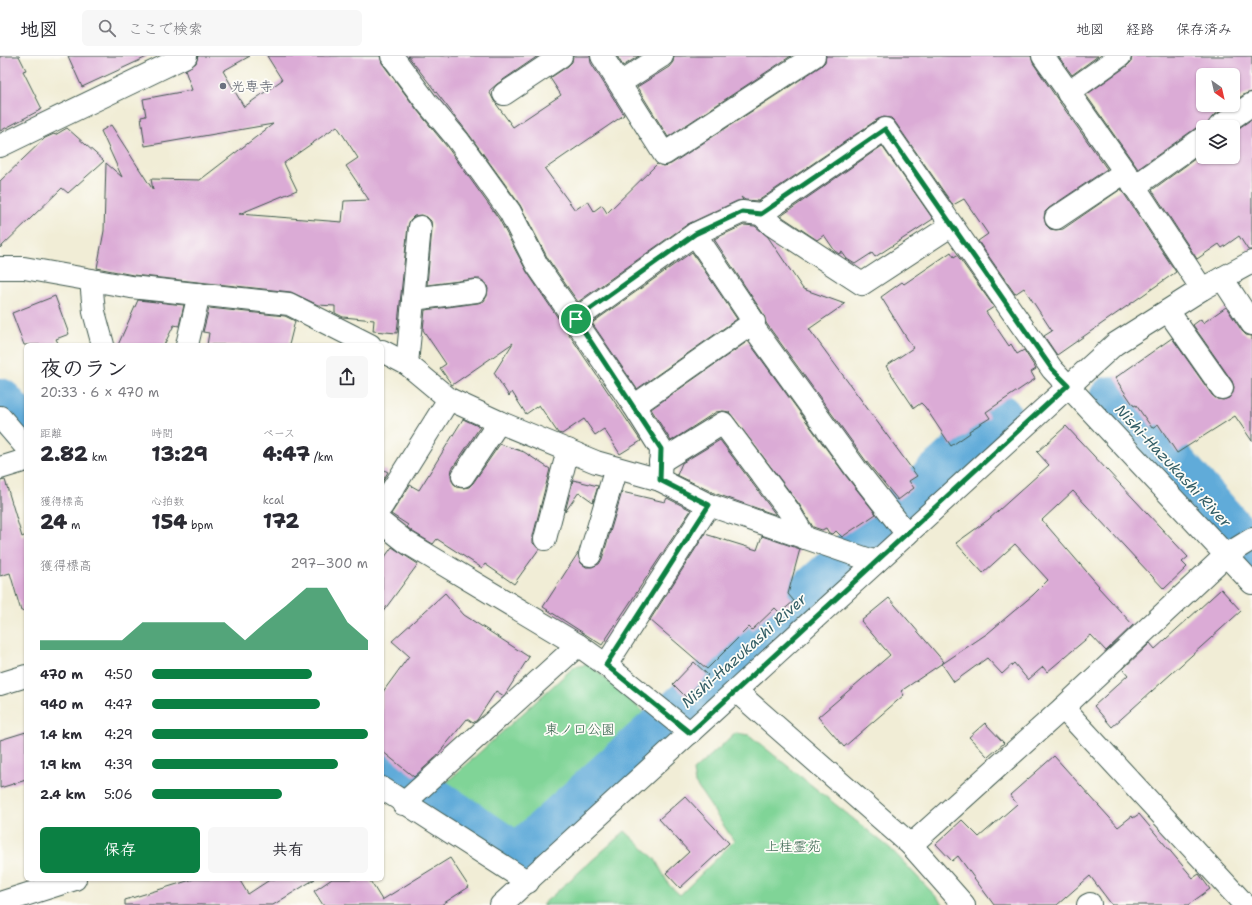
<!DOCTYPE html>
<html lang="ja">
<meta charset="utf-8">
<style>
body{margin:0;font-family:"Shantell Sans","Klee One",sans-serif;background:#f7f7f7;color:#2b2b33;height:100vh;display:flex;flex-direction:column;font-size:15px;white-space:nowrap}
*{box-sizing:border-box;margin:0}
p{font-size:13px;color:#7c7c81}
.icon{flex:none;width:22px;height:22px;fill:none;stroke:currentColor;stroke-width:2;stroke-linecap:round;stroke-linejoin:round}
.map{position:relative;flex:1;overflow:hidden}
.details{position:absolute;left:24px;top:287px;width:360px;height:538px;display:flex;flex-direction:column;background:#fff;border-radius:6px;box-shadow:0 1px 3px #0004}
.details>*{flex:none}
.needle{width:26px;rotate:146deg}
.buttons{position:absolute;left:1196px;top:12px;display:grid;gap:8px}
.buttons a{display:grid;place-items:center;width:44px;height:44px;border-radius:6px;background:#fff;box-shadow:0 1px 3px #0004;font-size:20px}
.pin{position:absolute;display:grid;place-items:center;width:34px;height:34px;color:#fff;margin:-17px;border:2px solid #fff;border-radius:50%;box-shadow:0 1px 4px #0007}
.round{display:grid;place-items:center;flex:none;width:42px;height:42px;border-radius:6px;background:#f7f7f7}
.head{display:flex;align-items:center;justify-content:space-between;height:68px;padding:0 16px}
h1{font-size:22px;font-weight:800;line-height:30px}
.stats{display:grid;grid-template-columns:repeat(3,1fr);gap:6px;height:68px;padding:4px 16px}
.stats div{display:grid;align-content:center}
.stats b{font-size:20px;font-weight:800}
.stats small{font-size:11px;font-weight:400}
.stats p{font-size:11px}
.chart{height:112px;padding:8px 16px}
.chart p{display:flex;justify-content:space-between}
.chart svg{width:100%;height:72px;margin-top:4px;fill:#0b8043;opacity:.7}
.action{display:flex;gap:8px;margin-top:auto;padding:8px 16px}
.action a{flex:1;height:46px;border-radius:6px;background:#0b8043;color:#fff;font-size:16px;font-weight:800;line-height:46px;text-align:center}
.action a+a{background:#f7f7f7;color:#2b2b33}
ul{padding:0 16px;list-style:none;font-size:13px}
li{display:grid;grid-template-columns:64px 48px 1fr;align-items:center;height:30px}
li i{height:10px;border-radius:5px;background:#0b8043}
header{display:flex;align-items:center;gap:24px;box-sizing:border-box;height:56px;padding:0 20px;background:#fff;border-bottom:1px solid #e1e1e2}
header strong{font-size:19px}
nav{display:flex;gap:22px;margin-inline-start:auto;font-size:14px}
.search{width:280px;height:36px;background:#f7f7f7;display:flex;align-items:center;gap:10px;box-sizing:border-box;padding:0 14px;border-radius:6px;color:#7c7c81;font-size:15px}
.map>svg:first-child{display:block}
.green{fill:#80d497;stroke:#508866}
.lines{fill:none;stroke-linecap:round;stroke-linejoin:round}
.stream{stroke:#61abd9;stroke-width:7}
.river{stroke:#61abd9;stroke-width:44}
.building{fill:#dbabd6;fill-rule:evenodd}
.minor-casing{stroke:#3e574c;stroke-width:24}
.minor{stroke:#fff;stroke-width:22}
.route-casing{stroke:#fff;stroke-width:8}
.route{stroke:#0b8043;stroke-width:5}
.worship-dot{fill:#6b7280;stroke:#fdfcf7;stroke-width:1.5}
.labels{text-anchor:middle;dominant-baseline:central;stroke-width:3.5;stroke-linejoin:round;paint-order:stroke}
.worship-label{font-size:14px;fill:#5b616d;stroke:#fdfcf7;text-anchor:start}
.park-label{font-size:14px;fill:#37634d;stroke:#fdfcf7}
.water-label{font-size:15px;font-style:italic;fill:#335e66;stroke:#fdfcf7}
</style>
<header>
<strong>地図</strong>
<div class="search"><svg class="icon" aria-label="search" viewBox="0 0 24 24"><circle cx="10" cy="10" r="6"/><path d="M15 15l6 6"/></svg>ここで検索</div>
<nav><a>地図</a><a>経路</a><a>保存済み</a></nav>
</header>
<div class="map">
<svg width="1252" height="849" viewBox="0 0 1252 849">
<rect width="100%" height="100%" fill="#fdfcf7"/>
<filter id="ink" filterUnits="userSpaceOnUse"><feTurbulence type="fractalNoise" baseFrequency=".025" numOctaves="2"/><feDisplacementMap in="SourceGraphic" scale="8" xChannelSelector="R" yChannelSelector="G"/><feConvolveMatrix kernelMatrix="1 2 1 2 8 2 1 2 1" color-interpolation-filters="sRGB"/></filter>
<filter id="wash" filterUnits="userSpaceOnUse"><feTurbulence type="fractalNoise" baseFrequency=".012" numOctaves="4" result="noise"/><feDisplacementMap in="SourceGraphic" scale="16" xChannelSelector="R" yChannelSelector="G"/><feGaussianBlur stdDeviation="0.9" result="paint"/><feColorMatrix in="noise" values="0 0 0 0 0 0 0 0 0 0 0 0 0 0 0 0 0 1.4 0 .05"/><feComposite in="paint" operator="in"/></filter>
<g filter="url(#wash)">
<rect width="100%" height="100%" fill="#f1edd6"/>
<!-- green -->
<g class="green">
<polygon points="589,608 655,666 655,671 522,791 508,790 437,740 438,734 574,611"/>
<polygon points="736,677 749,679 891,793 944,849 542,849 625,775 655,803 669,829 680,839 734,785 695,727 693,715"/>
</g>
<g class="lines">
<!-- stream -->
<polyline class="stream" points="515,798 515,814"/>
<!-- river -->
<g class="river">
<polyline points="1111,342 1174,407 1252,496"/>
<polyline points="0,344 26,373"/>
<polyline points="382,708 515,798 530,788 831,516 867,482 1000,360"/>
</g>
</g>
<g id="blocks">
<!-- building -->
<g class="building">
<polygon points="0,0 19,0 26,14 23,15 42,53 0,75"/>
<polygon points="68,0 149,0 82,31"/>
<path d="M198,0h52l-27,15 21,36 38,-27 -15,-24h113l2,7 35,47 31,38 51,71 28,53 114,169 -21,13 -16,-25 -9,6 -11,-16 -22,15 -4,-1 -19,-28 -13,9 -14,-22 -3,4 -15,-23 19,-30 -61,42 -12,-17 6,-4 -23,-34 2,-20 53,-7 6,-2 3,-5 1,-7 -2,-6 -6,-4h-5l-48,6 5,-57 -1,-7 -4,-4 -5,-2 -8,1 -4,4 -2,6 -11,107 -24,-2 1,-11 -31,-3 -8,-4v-7l-17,-1 -27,-13 -158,-17 -36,-7 7,-37 2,-68 16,14 -21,-46 10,-6 42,65 -2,-11 49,1 73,-56 -128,22 -4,-29 5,-1 -3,-17 49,-9 -7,-20 11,-7zM337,70l21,32 -12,8 23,34 -25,1 -2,21 -103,-8 58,-24 -13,-27z"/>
<polygon points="408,0 538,0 497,28 489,35 494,45 513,71 561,39 550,22 568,10 572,6 573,0 590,0 591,7 624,59 545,113 575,154 588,145 594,155 602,149 607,157 657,108 664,110 671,108 821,10 825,6 826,0 1031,0 1033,7 1058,44 1107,113 1049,152 1045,156 1044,162 1046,169 1050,173 1056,174 1063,173 1121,133 1176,216 1057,299 1044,280 1052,275 1024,232 1015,238 978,185 988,178 964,143 953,149 895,66 891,62 884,61 878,63 758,145 745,144 741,141 743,144 737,145 688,168 578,246 548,203 520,149 468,77"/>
<polygon points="617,0 639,0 623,10"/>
<polygon points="674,0 791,0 668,81 637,31 669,11 673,6"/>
<polygon points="1058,0 1098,0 1072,19"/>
<polygon points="1132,0 1252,0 1252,36 1245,38 1233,46 1233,19 1203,19 1203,49 1229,49 1212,61 1207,70 1201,70 1196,72 1138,113 1086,39 1127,10 1131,6"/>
<polygon points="1252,63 1252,194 1248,194 1239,180 1222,192 1219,188 1197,203 1152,134 1203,97 1203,101 1233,101 1233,76"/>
<polygon points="67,72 104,105 68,137 62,132 0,192 0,125 45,82 54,78 55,79"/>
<polygon points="882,90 933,163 875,201 872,197 855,208 847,203 842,196 839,198 835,195 824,179 817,184 781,160"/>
<polygon points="744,169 755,170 768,181 803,233 845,248 809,273 917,420 909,425 914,432 898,444 866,405 766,267 764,259 714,183"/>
<polygon points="692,196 737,263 637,333 592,267"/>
<polygon points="951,196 954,201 957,199 994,251 986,256 1009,290 1011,288 1017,298 1024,294 1036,313 1031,316 1035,323 986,356 990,362 969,375 970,377 951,390 925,351 921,347 914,352 886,310 913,292 881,241 902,226 904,228"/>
<polygon points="55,240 69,278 56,283 59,289 24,289 12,257"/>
<polygon points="138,244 184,249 179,270 174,269 164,289 118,289"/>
<polygon points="1226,251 1242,275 1246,279 1252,280 1252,385 1235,360 1177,397 1158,368 1152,372 1136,349 1134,350 1115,322 1172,282 1212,339 1217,343 1223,344 1229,342 1233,337 1234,331 1232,325 1193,269 1201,263 1203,267"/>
<polygon points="209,252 285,260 295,265 289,289 207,289 209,277 203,276"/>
<polygon points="748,285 846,420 876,458 842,481 836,475 833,478 829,477 826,472 822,474 813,471 799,448 729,356 723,355 716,356 671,385 651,353"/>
<polygon points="463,363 480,371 452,413 451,419 452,425 456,431 463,432 469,431 473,427 500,388 524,396 550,413 533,480 533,487 539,493 514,528 485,508 482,512 437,483 433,488 413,476 407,471 408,469 391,458 410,429 419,434"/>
<polygon points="1066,370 1188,501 1182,506 1187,511 1164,533 1073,435 1042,464 1099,530 1098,531 1133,569 1106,595 1091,579 1047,616 1043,611 1028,624 1014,607 1002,618 987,602 954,626 942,608 988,577 1033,539 1048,524 1015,488 983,517 956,487 988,464 1049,409 1037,396"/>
<polygon points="720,384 776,459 714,437 677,419 682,407"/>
<polygon points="382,413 388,416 382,426"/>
<polygon points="5,424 22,481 26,479 26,554 21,555 10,517 0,520 0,425"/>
<polygon points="573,424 598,430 593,446 579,436 565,456"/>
<polygon points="622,436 665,446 667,442 691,454 602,589 543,551 578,497 581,507 586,511 592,511 599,508 602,503"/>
<polygon points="705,478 757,494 762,480 800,493 788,538 794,545 780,557 775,552 752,574 749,571 707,613 650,564"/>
<polygon points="392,491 418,508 382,557 382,505"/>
<polygon points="1221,533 1241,555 1112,671 1094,650 1128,619 1123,613 1150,587 1155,593"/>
<polygon points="445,537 464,559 529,601 504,640 496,635 477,664 473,667 467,663 434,703 414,721 382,695 382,637 409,600 392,585"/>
<polygon points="889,542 944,606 901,635 904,639 844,691 818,661 890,599 861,565"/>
<polygon points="694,606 708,619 686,641 673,628"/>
<polygon points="985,667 1004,687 988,701 969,681"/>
<polygon points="26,676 26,724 0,732 0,684"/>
<polygon points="1054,700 1118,771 1132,760 1133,762 1139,758 1193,822 1199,818 1210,833 1188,849 1112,849 1090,820 1057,849 994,849 958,800 952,805 936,788 962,764 979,781 1017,748 1010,739"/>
<polygon points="685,740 729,787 680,832 666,817 689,796 659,763"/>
<polygon points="450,802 469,831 441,849 323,849 314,835 332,823 369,823 382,844"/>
<polygon points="194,823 239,823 248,838 271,823 315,823 273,849 125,849 125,844"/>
</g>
</g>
</g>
<g filter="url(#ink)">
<use href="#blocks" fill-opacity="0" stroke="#3e574c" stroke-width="1"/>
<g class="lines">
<defs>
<g id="minor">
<polyline points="392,0 427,47 458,84 510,156 537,209 634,350 661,393 660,424"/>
<polyline points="602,0 664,98 814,0"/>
<polyline points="1043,0 1125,116 1202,233"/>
<polyline points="620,27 662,0"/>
<polyline points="1068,37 1120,0"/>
<polyline points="504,38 561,0"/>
<polyline points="1219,71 1252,48"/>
<polyline points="0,90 186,0"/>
<polyline points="1134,131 1203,82"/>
<polyline points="1056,162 1125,116"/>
<polyline points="952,169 862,228 772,169 761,158 885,73 1052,313 1252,527"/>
<polyline points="0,212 24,212 131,231 289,248 370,289"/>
<polyline points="1222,222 1252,268"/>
<polyline points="91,224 94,256 103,289"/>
<polyline points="413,243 476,235"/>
<polyline points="1168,255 1222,332"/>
<polyline points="576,263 695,178 742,156 761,158"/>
<polyline points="751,268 856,413 907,478"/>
<polyline points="187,289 199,238"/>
<polyline points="382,295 407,308 449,343 499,366 596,406 660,424 709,449 876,506"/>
<polyline points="407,308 420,171"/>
<polyline points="634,350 754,266 695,178"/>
<polyline points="0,361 26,391"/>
<polyline points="660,406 723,367 789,455 805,482"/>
<polyline points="0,412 26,404"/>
<polyline points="463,420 499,366"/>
<polyline points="382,450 449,343"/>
<polyline points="382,467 406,486 578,589 606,609 690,677"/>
<polyline points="545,483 568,394"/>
<polyline points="590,499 616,412"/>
<polyline points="606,609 709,449"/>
<polyline points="0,628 26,620"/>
<polyline points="736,635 911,789 964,849"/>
<polyline points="1063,652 1245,849"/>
<polyline points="382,732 528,826"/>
<polyline points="403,748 578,589"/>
<polyline points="911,789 1063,652 1226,499 1252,483"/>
<polyline points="0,847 75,823"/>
<polyline points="501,849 1115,288 1202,233 1252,206"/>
<polyline points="1088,849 1090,848"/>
</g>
</defs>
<!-- minor casing -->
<use href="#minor" class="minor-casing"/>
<!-- minor -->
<use href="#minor" class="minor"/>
</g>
</g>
<g class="lines" filter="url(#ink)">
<defs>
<polygon id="route" points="885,73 1052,313 1068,329 690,677 606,609 709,449 660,424 661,393 576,263 695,178 742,156 761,158"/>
</defs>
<!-- route casing -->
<use href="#route" class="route-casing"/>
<!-- route -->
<use href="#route" class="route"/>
</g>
<!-- markers -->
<circle class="worship-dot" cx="223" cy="30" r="4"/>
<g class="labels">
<!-- worship labels -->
<g class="worship-label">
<text x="231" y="30">光専寺</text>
</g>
<!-- park labels -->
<g class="park-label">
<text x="580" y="673">東ノ口公園</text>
<text x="793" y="790">上桂霊苑</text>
</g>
<!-- water labels -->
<g class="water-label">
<text transform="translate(1173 410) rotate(47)">Nishi-Hazukashi River</text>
<text transform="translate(744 595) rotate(-42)">Nishi-Hazukashi River</text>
</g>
</g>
</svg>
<div class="buttons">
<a><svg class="needle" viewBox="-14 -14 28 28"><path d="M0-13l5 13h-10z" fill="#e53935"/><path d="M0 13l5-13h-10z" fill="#7c7c81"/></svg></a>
<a><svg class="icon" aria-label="layers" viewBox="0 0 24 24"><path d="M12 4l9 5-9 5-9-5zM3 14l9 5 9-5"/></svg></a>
</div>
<div class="pin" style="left:576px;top:263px;background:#1e9e55"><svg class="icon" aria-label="arrive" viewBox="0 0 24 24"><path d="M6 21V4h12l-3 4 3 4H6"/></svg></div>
<section class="details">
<div class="head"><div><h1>夜のラン</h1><p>20:33 · 6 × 470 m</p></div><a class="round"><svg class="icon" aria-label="share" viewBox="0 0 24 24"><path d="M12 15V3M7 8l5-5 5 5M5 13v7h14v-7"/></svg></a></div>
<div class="stats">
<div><p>距離</p><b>2.82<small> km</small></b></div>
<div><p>時間</p><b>13:29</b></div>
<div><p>ペース</p><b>4:47<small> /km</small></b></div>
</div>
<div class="stats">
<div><p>獲得標高</p><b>24<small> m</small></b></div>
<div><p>心拍数</p><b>154<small> bpm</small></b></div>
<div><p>kcal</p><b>172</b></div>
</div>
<div class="chart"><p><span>獲得標高</span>297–300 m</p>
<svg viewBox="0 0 160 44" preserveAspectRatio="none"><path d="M0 44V38L10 38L20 38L30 38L40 38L50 27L60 27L70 27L80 27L90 27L100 38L110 27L120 17L130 6L140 6L150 27L160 38V44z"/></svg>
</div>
<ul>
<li><b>470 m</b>4:50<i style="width:74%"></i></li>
<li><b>940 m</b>4:47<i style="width:78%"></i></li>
<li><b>1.4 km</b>4:29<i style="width:100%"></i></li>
<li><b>1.9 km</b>4:39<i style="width:86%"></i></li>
<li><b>2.4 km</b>5:06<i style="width:60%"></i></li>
</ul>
<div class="action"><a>保存</a><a>共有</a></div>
</section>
</div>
